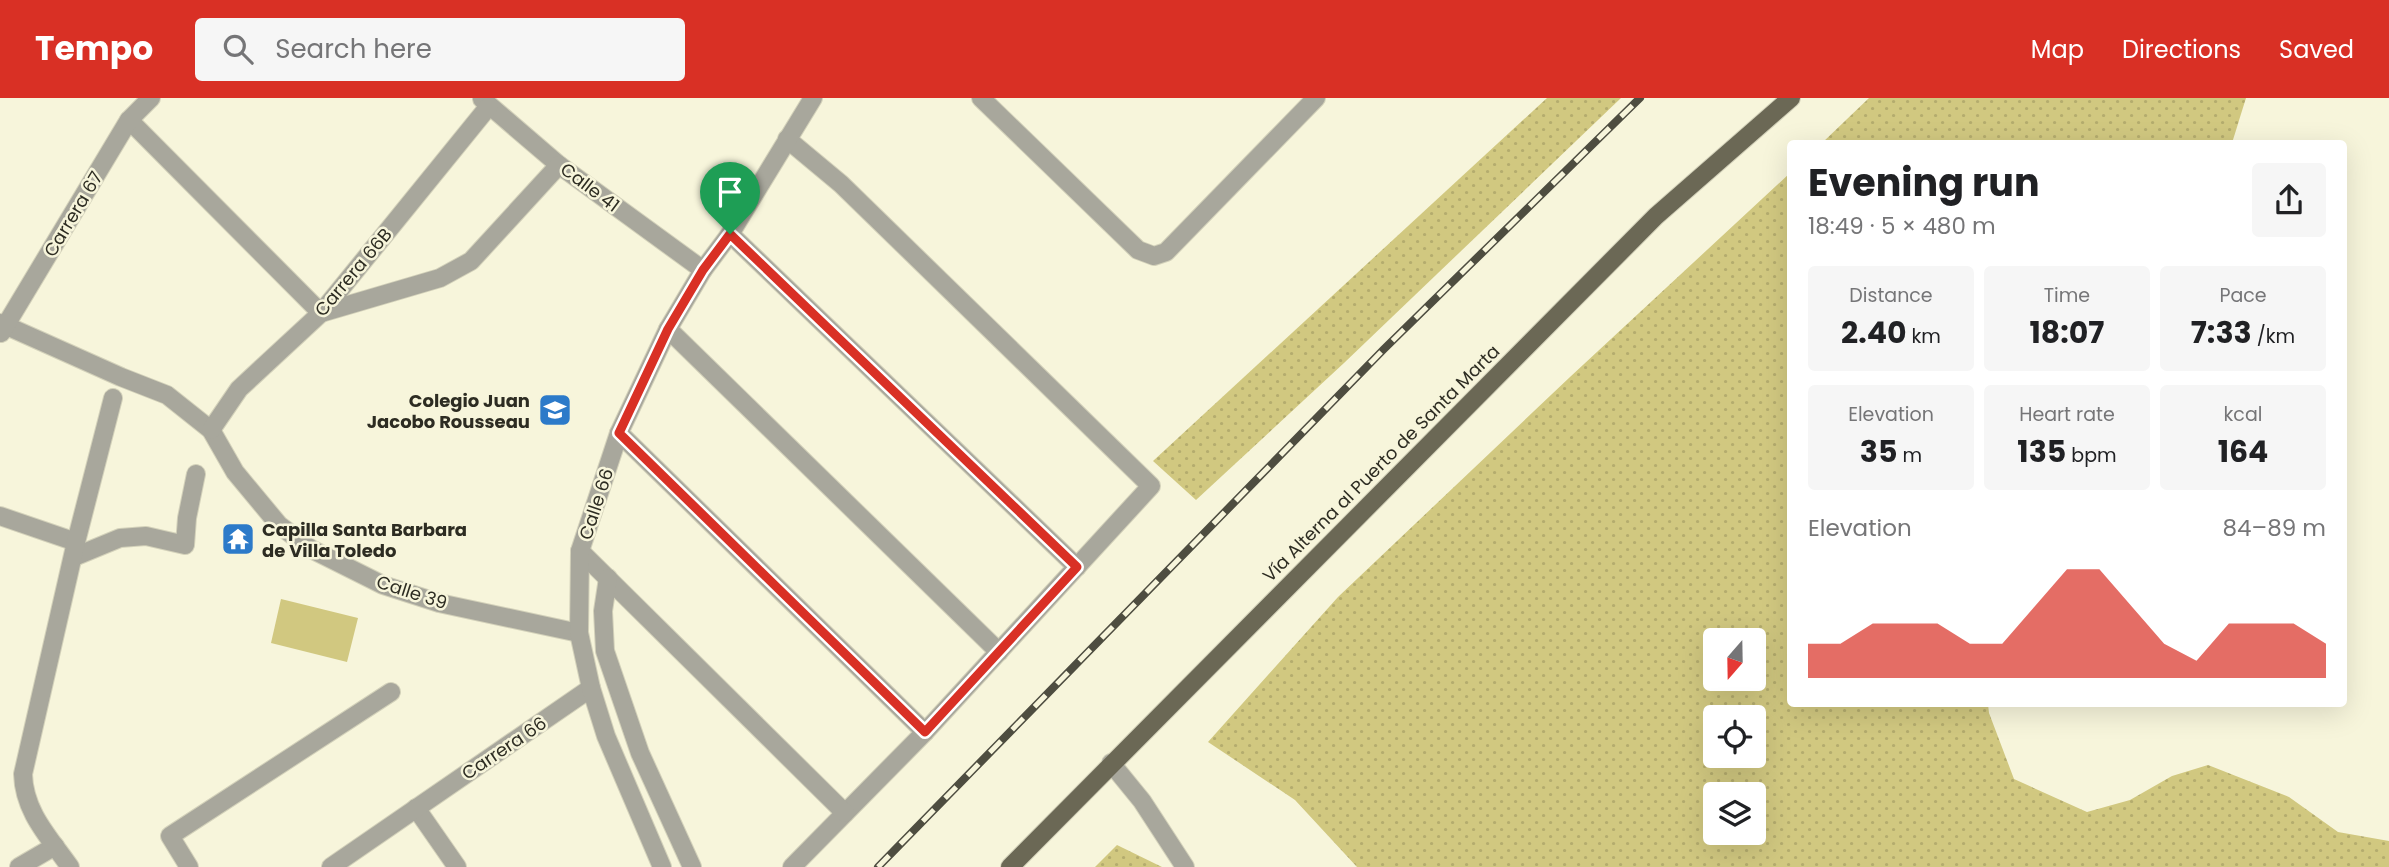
<!DOCTYPE html>
<meta charset="utf-8">
<style>
body{margin:0;font-family:Poppins,sans-serif;background:#f6f6f6;color:#202124;height:100vh;display:flex;flex-direction:column;font-size:26px;white-space:nowrap}
*{box-sizing:border-box;margin:0}
p{font-size:23px;color:#757577}
.icon{flex:none;width:38px;height:38px;fill:none;stroke:currentColor;stroke-width:2;stroke-linecap:round;stroke-linejoin:round}
.map{position:relative;flex:1;overflow:hidden}
.side{position:absolute;left:1787px;top:42px;width:560px;height:567px;display:flex;flex-direction:column;background:#fff;border-radius:7px;box-shadow:0 7px 28px #0002}
.side>*{flex:none}
.needle{width:46px;rotate:200deg}
.buttons{position:absolute;left:1703px;top:530px;display:grid;gap:14px}
.buttons a{display:grid;place-items:center;width:63px;height:63px;border-radius:7px;background:#fff;box-shadow:0 7px 28px #0002;font-size:35px}
.pin{position:absolute;display:grid;place-items:center;width:60px;height:60px;color:#fff;margin:-72px -30px;border-radius:50% 50% 50% 0;rotate:-45deg;box-shadow:0 0 7px #0007}
.pin .icon{rotate:45deg}
.round{display:grid;place-items:center;flex:none;width:74px;height:74px;border-radius:7px;background:#f6f6f6}
.head{display:flex;align-items:center;justify-content:space-between;height:119px;padding:0 21px}
h1{font-size:38px;font-weight:700;line-height:52px}
.figures{display:grid;grid-template-columns:repeat(3,1fr);gap:10px;height:119px;padding:7px 21px}
.figures div{display:grid;align-content:center;border-radius:7px;background:#f6f6f6;text-align:center}
.figures b{font-size:30px;font-weight:700}
.figures small{font-size:19px;font-weight:400}
.figures p{font-size:19px}
.chart{height:196px;padding:14px 21px}
.chart p{display:flex;justify-content:space-between}
.chart svg{width:100%;height:126px;margin-top:7px;fill:#d93025;opacity:.7}
header{display:flex;align-items:center;gap:42px;box-sizing:border-box;height:98px;padding:0 35px;background:#d93025;color:#fff}
header strong{font-size:33px}
nav{display:flex;gap:38px;margin-inline-start:auto;font-size:24px}
.search{width:490px;height:63px;background:#f6f6f6;display:flex;align-items:center;gap:18px;box-sizing:border-box;padding:0 24px;border-radius:7px;color:#757577;font-size:26px}
.map>svg:first-child{display:block}
.grass{fill:url(#grass-dots);fill-rule:evenodd}
.green{fill:#d1c880}
.lines{fill:none;stroke-linecap:round;stroke-linejoin:round}
.minor-casing{stroke:#d3d1ba;stroke-width:20}
.major-casing{stroke:#d3d1ba;stroke-width:20}
.minor{stroke:#a8a79c;stroke-width:18}
.major{stroke:#6b6855;stroke-width:18}
.rail-casing{stroke:#4e4d40;stroke-width:8}
.rail{stroke:#f7f5db;stroke-width:5;stroke-dasharray:16;stroke-linecap:butt}
.route-casing{stroke:#fff;stroke-width:14}
.route{stroke:#d93025;stroke-width:9}
.labels{text-anchor:middle;dominant-baseline:central;stroke-width:5;stroke-linejoin:round;paint-order:stroke}
.street-label{font-size:18px;fill:#2d2c22;stroke:#f7f5db}
.poi-label{font-size:18px;font-weight:bold;fill:#2d2c22;stroke:#f7f5db;text-anchor:end}
</style>
<header>
<strong>Tempo</strong>
<div class="search"><svg class="icon" aria-label="search" viewBox="0 0 24 24"><circle cx="10" cy="10" r="6"/><path d="M15 15l6 6"/></svg>Search here</div>
<nav><a>Map</a><a>Directions</a><a>Saved</a></nav>
</header>
<div class="map">
<svg width="2389" height="769" viewBox="0 0 2389 769">
<defs>
<pattern id="grass-dots" width="8" height="8" patternUnits="userSpaceOnUse" patternTransform="scale(1.75)"><rect width="8" height="8" fill="#d1c880"/><path d="M2 2h.1M6 6h.1" fill="none" stroke="#b4ac6e" stroke-width="1.8" stroke-linecap="round"/></pattern>
</defs>
<rect width="100%" height="100%" fill="#f7f5db"/>
<!-- grass -->
<g class="grass">
<polygon points="1547,0 1621,0 1344,265 1196,402 1153,363"/>
<polygon points="1869,0 2246,0 2232,45 1822,45"/>
<path d="M1790,75v531h198l1,9 25,66 73,33 43,-12 42,-24 36,-11 81,32 49,35 51,9v26h-1032l-62,-67 -87,-58 130,-145 232,-220zM1754,542v39h-39v-39zM1715,620h39v38h-39zM1715,696h39v39h-39z"/>
<polygon points="1117,747 1162,769 1095,769"/>
</g>
<!-- green -->
<polygon class="green" points="281,501 358,520 347,564 271,545"/>
<g class="lines">
<defs>
<g id="minor">
<polyline points="981,0 1138,152 1154,158 1166,154 1316,0"/>
<polyline points="482,1 559,67 703,172"/>
<polyline points="129,22 321,215 440,180 471,163 559,67"/>
<polyline points="787,41 841,86 1151,388 925,634 792,769"/>
<polyline points="730,136 1077,469"/>
<polyline points="0,225 121,279 167,297 211,332 235,374 279,427 311,451 383,487 439,505 579,535"/>
<polyline points="668,231 999,554"/>
<polyline points="1,235 129,22 151,0"/>
<polyline points="211,332 239,291 321,215 489,8"/>
<polyline points="619,335 925,634"/>
<polyline points="0,418 76,444"/>
<polyline points="580,453 845,715"/>
<polyline points="74,459 120,440 146,438 185,447 187,420 196,376"/>
<polyline points="608,480 603,513 605,553 640,655 692,769"/>
<polyline points="1111,665 1142,703 1185,769"/>
<polyline points="416,710 457,769"/>
<polyline points="19,769 55,748"/>
<path d="M70,769c-21,-30 -46,-55 -47,-93l53,-232 37,-144"/>
<polyline points="189,769 170,738 391,594"/>
<polyline points="331,769 591,590"/>
<polyline points="662,769 606,638 591,590 579,535 580,453 619,335 668,231 703,172 730,136 813,0"/>
</g>
<polyline id="major" points="1010,769 1656,118 1791,0"/>
</defs>
<!-- minor casing -->
<use href="#minor" class="minor-casing"/>
<!-- major casing -->
<use href="#major" class="major-casing"/>
<!-- minor -->
<use href="#minor" class="minor"/>
<!-- major -->
<use href="#major" class="major"/>
<defs>
<polyline id="rail" points="878,769 1384,251 1640,0"/>
</defs>
<!-- rail casing -->
<use href="#rail" class="rail-casing"/>
<!-- rail -->
<use href="#rail" class="rail"/>
</g>
<g class="lines">
<defs>
<polygon id="route" points="730,136 1077,469 925,634 619,335 668,231 703,172"/>
</defs>
<!-- route casing -->
<use href="#route" class="route-casing"/>
<!-- route -->
<use href="#route" class="route"/>
</g>
<!-- icons -->
<defs>
<symbol id="school-square" viewBox="-11 -11 22 22"><rect x="-9" y="-9" width="18" height="18" rx="4" fill="#2c7ac9" stroke="#f7f5db"/><path d="M0-5L7-2L0 1L-7-2ZM-4 1L0 2.5L4 1V4Q0 6-4 4Z" fill="#fff"/></symbol>
<symbol id="temple-square" viewBox="-11 -11 22 22"><rect x="-9" y="-9" width="18" height="18" rx="4" fill="#2c7ac9" stroke="#f7f5db"/><path d="M0-6L5-2H3V0L6.5 2.5H4V6H1.5V3h-3V6H-4V2.5H-6.5L-3 0V-2H-5Z" fill="#fff"/></symbol>
</defs>
<g fill-rule="evenodd">
<use href="#school-square" x="536" y="293" width="38" height="38"/>
<use href="#temple-square" x="219" y="422" width="38" height="38"/>
</g>
<g class="labels">
<!-- street labels -->
<g class="street-label">
<text transform="translate(590 89) rotate(37)">Calle 41</text>
<text transform="translate(73 116) rotate(-59)">Carrera 67</text>
<text transform="translate(353 174) rotate(-50)">Carrera 66B</text>
<text transform="translate(1381 365) rotate(-45)">Vía Alterna al Puerto de Santa Marta</text>
<text transform="translate(596 406) rotate(-72)">Calle 66</text>
<text transform="translate(412 494) rotate(18)">Calle 39</text>
<text transform="translate(504 650) rotate(-34)">Carrera 66</text>
</g>
<!-- poi labels -->
<g class="poi-label">
<text x="530" y="302">Colegio Juan<tspan x="530" dy="21">Jacobo Rousseau</tspan></text>
<text x="262" y="431" text-anchor="start">Capilla Santa Barbara<tspan x="262" dy="21">de Villa Toledo</tspan></text>
</g>
</g>
</svg>
<div class="buttons">
<a><svg class="needle" viewBox="-14 -14 28 28"><path d="M0-13l5 13h-10z" fill="#e53935"/><path d="M0 13l5-13h-10z" fill="#757577"/></svg></a>
<a><svg class="icon" aria-label="locate" viewBox="0 0 24 24"><circle cx="12" cy="12" r="6"/><path d="M12 2v4M12 18v4M2 12h4M18 12h4"/></svg></a>
<a><svg class="icon" aria-label="layers" viewBox="0 0 24 24"><path d="M12 4l9 5-9 5-9-5zM3 14l9 5 9-5"/></svg></a>
</div>
<div class="pin" style="left:730px;top:136px;background:#1e9e55"><svg class="icon" aria-label="arrive" viewBox="0 0 24 24"><path d="M6 21V4h12l-3 4 3 4H6"/></svg></div>
<section class="side">
<div class="head"><div><h1>Evening run</h1><p>18:49 · 5 × 480 m</p></div><a class="round"><svg class="icon" aria-label="share" viewBox="0 0 24 24"><path d="M12 15V3M7 8l5-5 5 5M5 13v7h14v-7"/></svg></a></div>
<div class="figures">
<div><p>Distance</p><b>2.40<small> km</small></b></div>
<div><p>Time</p><b>18:07</b></div>
<div><p>Pace</p><b>7:33<small> /km</small></b></div>
</div>
<div class="figures">
<div><p>Elevation</p><b>35<small> m</small></b></div>
<div><p>Heart rate</p><b>135<small> bpm</small></b></div>
<div><p>kcal</p><b>164</b></div>
</div>
<div class="chart"><p><span>Elevation</span>84–89 m</p>
<svg viewBox="0 0 160 44" preserveAspectRatio="none"><path d="M0 44V32L10 32L20 25L30 25L40 25L50 32L60 32L70 19L80 6L90 6L100 19L110 32L120 38L130 25L140 25L150 25L160 32V44z"/></svg>
</div>
</section>
</div>
